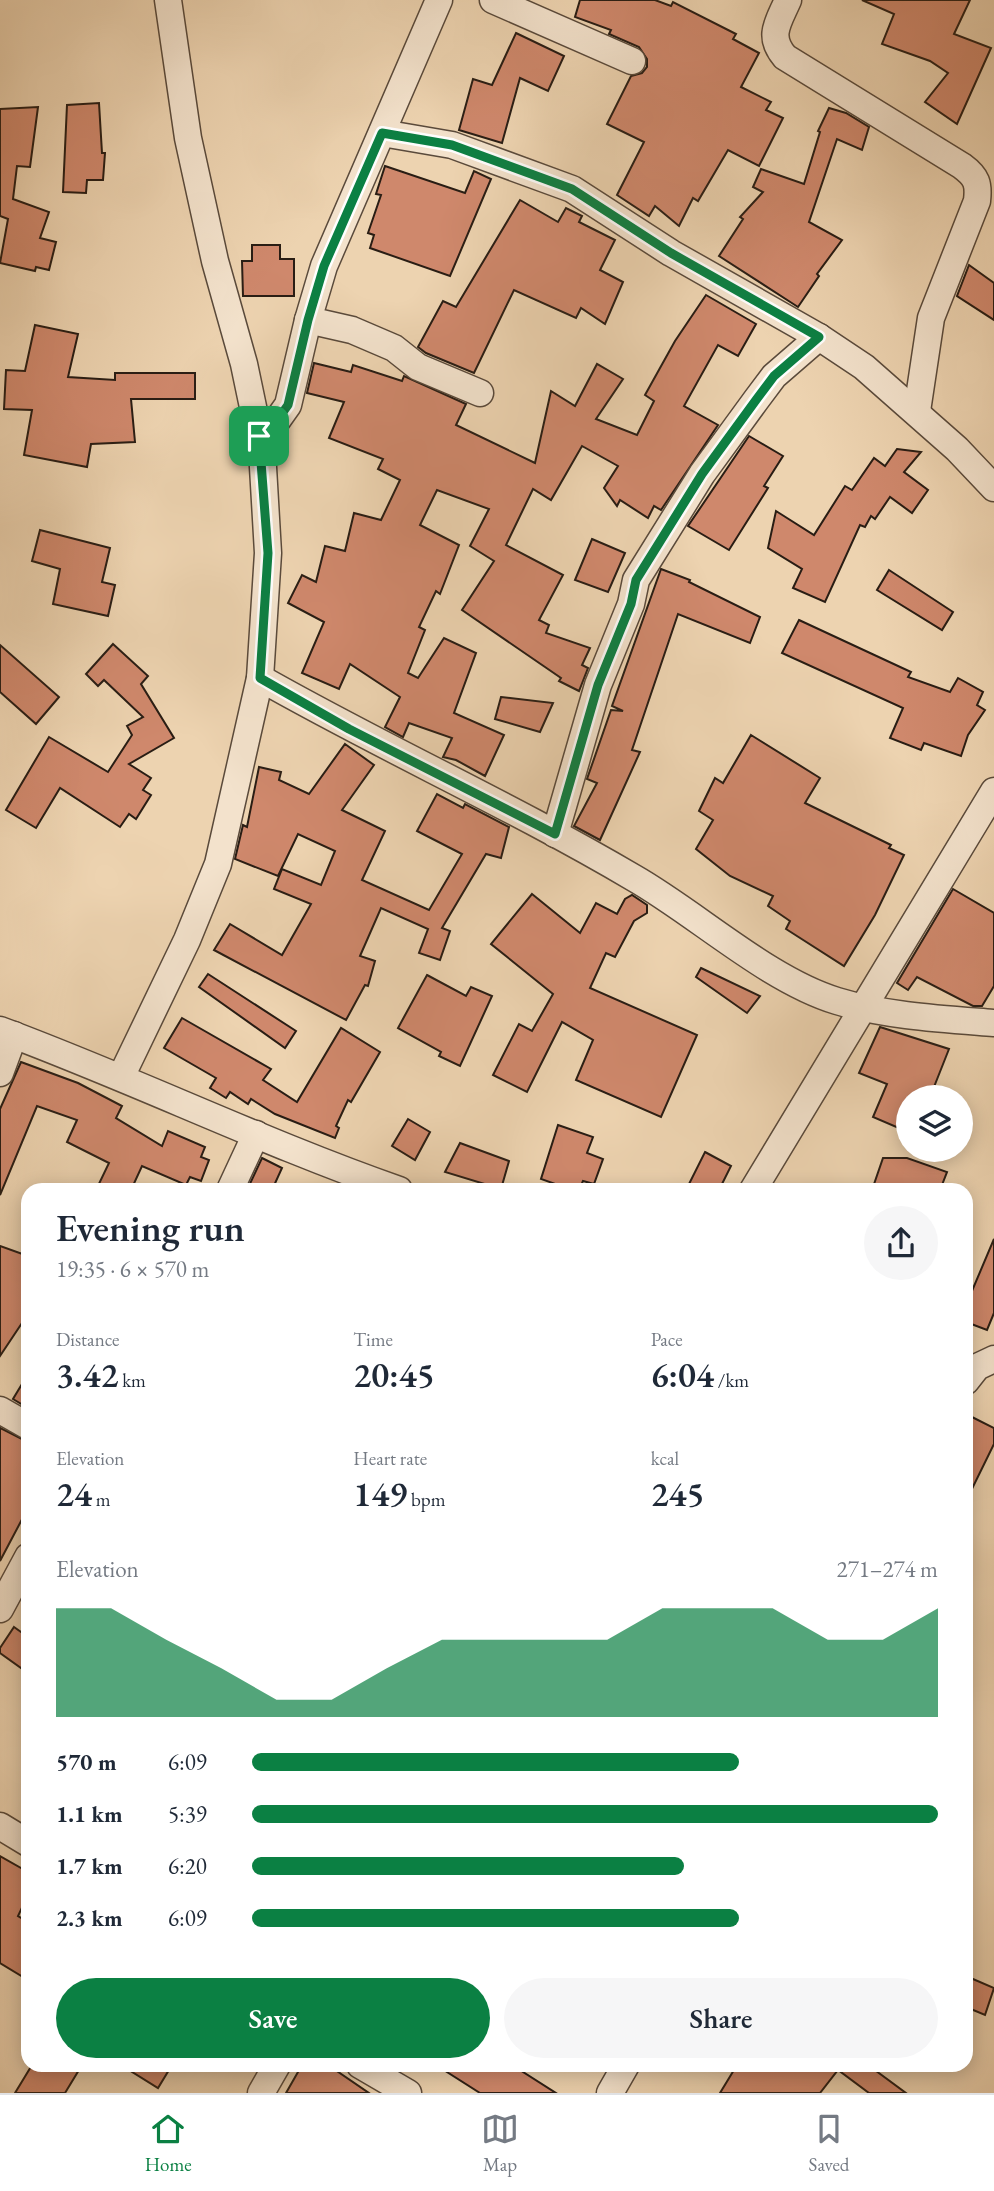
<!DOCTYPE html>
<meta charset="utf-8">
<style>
body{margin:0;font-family:"EB Garamond",serif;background:#f6f6f7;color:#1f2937;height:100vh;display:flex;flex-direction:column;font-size:26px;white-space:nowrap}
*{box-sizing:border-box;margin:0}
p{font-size:23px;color:#747a83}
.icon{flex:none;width:38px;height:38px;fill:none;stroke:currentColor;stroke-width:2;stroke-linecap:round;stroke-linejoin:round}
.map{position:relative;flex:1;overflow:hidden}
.details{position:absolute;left:21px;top:1183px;width:952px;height:889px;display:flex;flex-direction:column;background:#fff;border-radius:21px;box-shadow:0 4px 18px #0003}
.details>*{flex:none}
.tools{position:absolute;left:896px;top:1085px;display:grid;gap:14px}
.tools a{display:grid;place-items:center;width:77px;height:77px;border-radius:50%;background:#fff;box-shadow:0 4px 18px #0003;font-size:35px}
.pin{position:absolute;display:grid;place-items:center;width:60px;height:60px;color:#fff;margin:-30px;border-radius:14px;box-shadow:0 4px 10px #0006}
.round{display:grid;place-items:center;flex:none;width:74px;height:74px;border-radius:37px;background:#f6f6f7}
.headline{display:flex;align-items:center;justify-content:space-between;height:119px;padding:0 35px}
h1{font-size:38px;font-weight:600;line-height:52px}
.metrics{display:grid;grid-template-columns:repeat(3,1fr);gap:10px;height:119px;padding:7px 35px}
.metrics div{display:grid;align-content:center}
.metrics b{font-size:35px;font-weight:600}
.metrics small{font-size:19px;font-weight:400}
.metrics p{font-size:19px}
.chart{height:196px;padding:14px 35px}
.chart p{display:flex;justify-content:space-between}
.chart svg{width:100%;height:126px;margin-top:7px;fill:#0b8043;opacity:.7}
.action{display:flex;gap:14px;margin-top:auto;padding:14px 35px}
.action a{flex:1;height:80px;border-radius:42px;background:#0b8043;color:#fff;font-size:28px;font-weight:600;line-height:80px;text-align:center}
.action a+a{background:#f6f6f7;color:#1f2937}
ul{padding:0 35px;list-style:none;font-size:23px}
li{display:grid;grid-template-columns:112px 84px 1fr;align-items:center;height:52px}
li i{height:18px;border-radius:9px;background:#0b8043}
.menu{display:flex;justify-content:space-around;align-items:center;height:98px;border-top:2px solid #e0e1e3;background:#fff;font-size:19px;color:#747a83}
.menu a{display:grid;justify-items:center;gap:4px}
.menu .on{color:#0b8043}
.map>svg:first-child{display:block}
.building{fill:#cf886c;stroke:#291d14;stroke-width:2}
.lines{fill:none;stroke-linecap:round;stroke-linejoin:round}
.street-casing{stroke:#5a4a3b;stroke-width:29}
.street{stroke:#f3e2cc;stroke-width:26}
.route-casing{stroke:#fff;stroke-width:14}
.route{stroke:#0b8043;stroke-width:9}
</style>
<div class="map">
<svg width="994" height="2093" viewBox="0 0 994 2093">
<rect width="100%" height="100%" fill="#edd3b0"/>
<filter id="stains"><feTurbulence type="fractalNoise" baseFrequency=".00286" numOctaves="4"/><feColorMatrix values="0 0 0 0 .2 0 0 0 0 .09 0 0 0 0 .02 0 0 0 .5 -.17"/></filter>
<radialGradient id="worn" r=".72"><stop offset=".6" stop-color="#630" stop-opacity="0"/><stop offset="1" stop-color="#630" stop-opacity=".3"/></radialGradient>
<!-- building -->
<g class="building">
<polygon points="580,0 655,0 671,6 673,2 736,34 733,39 759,53 741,87 771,102 766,110 783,118 759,166 728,150 698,201 693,198 679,226 655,206 649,216 617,195 644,142 607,124 631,76 642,73 647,67 647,59 639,47 609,34 611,30 575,17"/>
<polygon points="862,0 970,0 954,34 991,48 957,124 925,102 948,73 930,61 882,44 894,14"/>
<polygon points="516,33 564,56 548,91 520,78 502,143 459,130 473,79 492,85"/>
<polygon points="99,103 102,153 105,153 103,180 87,180 86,193 63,192 67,105"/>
<polygon points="38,107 30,167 17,166 13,199 49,212 40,238 56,242 49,270 36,267 35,271 0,263 8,219 0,216 0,109"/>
<polygon points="829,108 846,113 869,127 862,150 837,139 809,222 842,240 817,274 819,276 798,307 719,256 743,219 740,217 763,192 753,187 761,169 804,184 820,132 818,131"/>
<polygon points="385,166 465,193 474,171 491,179 450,276 370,248 374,235 368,233 381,195 376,194"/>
<polygon points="520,200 558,222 566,208 582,216 579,222 615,240 600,270 623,282 605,324 581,308 576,318 514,290 474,373 426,353 418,347 443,301 456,307"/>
<polygon points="252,245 280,245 280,259 294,259 294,296 243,296 242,261 252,261"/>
<polygon points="969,265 994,283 994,320 957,296"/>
<polygon points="706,295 756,324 738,356 718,345 684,406 718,425 661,510 654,506 648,518 620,500 617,506 604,488 618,466 582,446 551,500 533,489 506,545 563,575 539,620 549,625 546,633 590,648 582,665 588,668 579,691 559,681 561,678 462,610 494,561 470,546 489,509 437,490 420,525 459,545 440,594 436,591 419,627 425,630 408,673 418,678 444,638 476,653 454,713 504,735 485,776 456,760 443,757 452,738 409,723 403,737 385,727 400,697 350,664 339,689 302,673 324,622 288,603 302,575 316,582 325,546 345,551 354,513 381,520 400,480 378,469 383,459 329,438 344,402 307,393 314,363 351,372 353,365 402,381 404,376 466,404 456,425 535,463 551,391 575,406 597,364 623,379 596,419 637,435 654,401 645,395 675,341"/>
<polygon points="35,325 78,334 68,377 115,380 115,373 195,373 195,399 131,399 135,442 91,444 87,467 24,455 32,410 4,409 6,370 25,371"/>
<polygon points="749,436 783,456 764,486 768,488 729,550 688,526"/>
<polygon points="897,449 921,452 904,472 928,490 912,513 890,497 875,519 871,516 865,527 860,525 825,602 793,588 802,569 768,548 776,511 814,535 845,486 852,490 874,458 885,466"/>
<polygon points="40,530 110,548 102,582 115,585 108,616 53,604 60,569 32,561"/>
<polygon points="592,539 625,553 608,592 575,580"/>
<polygon points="661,569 690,580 689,582 760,617 750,643 678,614 632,750 640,752 600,840 574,826 597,783 587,779 611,710 623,711 612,706"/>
<polygon points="889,570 953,612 942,630 877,590"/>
<polygon points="799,620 911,672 908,677 950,692 958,678 983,692 977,705 985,710 968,735 961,756 924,743 921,750 890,738 903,708 782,653"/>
<polygon points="113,644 148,676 141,684 174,738 129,764 151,778 143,790 151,795 136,819 129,814 120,827 60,788 36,828 6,810 49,737 108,772 132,735 127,726 143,717 104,680 98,686 86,674"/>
<polygon points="0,645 59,697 36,724 0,692"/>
<polygon points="501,697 553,703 540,732 495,719"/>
<polygon points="751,735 820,778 805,803 891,845 889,848 904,855 875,915 844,966 786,929 790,921 768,906 773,896 730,876 696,849 713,820 699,811 715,778 723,783"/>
<polygon points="345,744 374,765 342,810 385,831 362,880 429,910 462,854 417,831 437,794 463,808 465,804 509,827 501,858 486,854 442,928 450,931 440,960 419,953 428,929 381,908 360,956 375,961 368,986 365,985 346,1020 214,950 230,924 282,955 311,904 274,889 282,869 321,885 335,851 298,834 278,876 235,859 243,825 247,827 259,767 281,772 279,780 309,794"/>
<polygon points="953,889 994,913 994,986 982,1006 973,1006 917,977 908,990 897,983"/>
<polygon points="532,894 580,933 596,903 617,914 625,899 632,895 647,905 647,913 634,921 615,957 606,953 590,988 697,1035 661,1117 576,1080 593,1040 562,1022 527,1092 493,1075 519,1024 532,1031 553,994 491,944"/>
<polygon points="701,968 760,996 747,1013 696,977"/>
<polygon points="208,974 296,1031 285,1048 199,987"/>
<polygon points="427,975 466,996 471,987 492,996 460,1066 439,1056 441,1052 398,1028"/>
<polygon points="182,1018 271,1069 263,1080 297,1102 341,1028 380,1052 351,1102 348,1100 336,1126 339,1128 335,1138 275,1114 251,1099 248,1104 230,1092 226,1098 210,1088 216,1078 164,1048"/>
<polygon points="880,1027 949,1049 930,1097 908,1097 908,1132 873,1117 887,1084 859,1073"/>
<polygon points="21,1062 78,1083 122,1106 116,1118 162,1146 168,1131 205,1147 201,1157 209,1160 201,1181 190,1177 186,1185 142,1166 131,1190 96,1190 109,1163 67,1142 77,1120 37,1106 0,1195 0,1109"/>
<polygon points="408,1119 430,1132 415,1160 392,1146"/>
<polygon points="558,1125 593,1137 587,1153 603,1159 594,1184 583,1181 579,1190 572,1190 541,1179"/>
<polygon points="460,1143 509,1161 501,1189 445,1172"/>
<polygon points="705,1152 731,1166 719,1190 686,1190"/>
<polygon points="262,1158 282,1168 272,1190 247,1190"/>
<polygon points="883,1158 907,1158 947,1172 940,1190 872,1190"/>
<polygon points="994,1239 994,1313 987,1330 966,1322 966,1305"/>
<polygon points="0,1246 28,1256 28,1314 0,1356"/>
<polygon points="28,1374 28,1408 13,1399"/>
<polygon points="966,1414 994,1428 994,1444 966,1501"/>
<polygon points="0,1428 28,1442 28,1508 0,1561"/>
<polygon points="14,1627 28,1637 28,1673 0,1653 0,1648"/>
<polygon points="0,1856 28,1872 28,1895 18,1916 28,1922 28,1980 0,1963"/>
<polygon points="966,1976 994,1988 985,2015 966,2007"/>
<polygon points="32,2065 82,2065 65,2093 15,2093"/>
<polygon points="121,2065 172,2065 158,2088"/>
<polygon points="302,2065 328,2065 369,2093 286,2093"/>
<polygon points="436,2065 512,2065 556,2093 480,2093"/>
<polygon points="737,2065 868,2065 906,2093 869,2093 838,2070 820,2093 720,2093"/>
</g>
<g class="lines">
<defs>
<g id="street">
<polyline points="493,0 632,61"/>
<path d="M788,0c-10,23 -21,36 -3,57l177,109c15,11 17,18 15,35l-46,117 -14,93"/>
<polyline points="382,133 452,145 572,189 671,253 819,337 864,367 957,449 994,488"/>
<polyline points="308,320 352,330 394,348 418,367 480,393"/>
<polyline points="259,436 271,429 288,405 308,320 324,266 439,0"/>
<path d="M260,678c123,70 252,128 374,200 63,36 134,102 203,123 49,15 106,18 157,22"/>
<polyline points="555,834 598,685 631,604 636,580 702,474 756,400 774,376 819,337"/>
<path d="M0,1030c135,50 264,113 399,160"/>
<polyline points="0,1073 14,1035"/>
<polyline points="121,1077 187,940 218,864 260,678 268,553 262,450 244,364 215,261 188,138 168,0"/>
<polyline points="230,1190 256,1134"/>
<polyline points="753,1190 994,791"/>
<polyline points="966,1381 977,1367 994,1359"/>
<polyline points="0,1410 28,1426"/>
<polyline points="0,1609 28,1557"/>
<polyline points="0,1826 28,1843"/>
<polyline points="360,2065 408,2093"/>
<polyline points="261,2093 277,2065"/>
<polyline points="610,2093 626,2065"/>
</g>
</defs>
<!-- street casing -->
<use href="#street" class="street-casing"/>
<!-- street -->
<use href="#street" class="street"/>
</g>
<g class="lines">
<defs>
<polygon id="route" points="382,133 452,145 572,189 671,253 819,337 774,376 756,400 702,474 636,580 631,604 598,685 555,834 349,729 260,678 268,553 259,436 271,429 288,405 308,320 324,266"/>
</defs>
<!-- route casing -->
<use href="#route" class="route-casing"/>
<!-- route -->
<use href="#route" class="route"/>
</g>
<rect width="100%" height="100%" filter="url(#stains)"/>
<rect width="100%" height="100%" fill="url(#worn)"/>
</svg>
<div class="tools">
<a><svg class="icon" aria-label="layers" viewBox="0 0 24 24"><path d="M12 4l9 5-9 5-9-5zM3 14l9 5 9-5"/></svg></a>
</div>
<div class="pin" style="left:259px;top:436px;background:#1e9e55"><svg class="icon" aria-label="arrive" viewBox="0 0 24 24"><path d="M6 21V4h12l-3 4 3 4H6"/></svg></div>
<section class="details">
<div class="headline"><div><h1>Evening run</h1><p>19:35 · 6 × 570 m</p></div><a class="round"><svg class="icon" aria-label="share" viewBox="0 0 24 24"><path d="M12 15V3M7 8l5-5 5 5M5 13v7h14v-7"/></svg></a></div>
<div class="metrics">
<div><p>Distance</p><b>3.42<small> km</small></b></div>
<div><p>Time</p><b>20:45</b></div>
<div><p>Pace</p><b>6:04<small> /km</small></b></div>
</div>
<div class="metrics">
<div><p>Elevation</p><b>24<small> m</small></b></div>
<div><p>Heart rate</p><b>149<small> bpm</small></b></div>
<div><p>kcal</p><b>245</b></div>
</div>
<div class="chart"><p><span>Elevation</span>271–274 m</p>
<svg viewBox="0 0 160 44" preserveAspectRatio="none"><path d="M0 44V6L10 6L20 17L30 27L40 38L50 38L60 27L70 17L80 17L90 17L100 17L110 6L120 6L130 6L140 17L150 17L160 6V44z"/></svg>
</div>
<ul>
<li><b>570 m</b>6:09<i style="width:71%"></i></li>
<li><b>1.1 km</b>5:39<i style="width:100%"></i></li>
<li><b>1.7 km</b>6:20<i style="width:63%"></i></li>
<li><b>2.3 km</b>6:09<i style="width:71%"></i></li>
</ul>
<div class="action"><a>Save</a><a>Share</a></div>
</section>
</div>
<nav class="menu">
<a class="on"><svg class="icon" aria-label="home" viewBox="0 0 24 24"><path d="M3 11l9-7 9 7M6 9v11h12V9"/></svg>Home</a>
<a><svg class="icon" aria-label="map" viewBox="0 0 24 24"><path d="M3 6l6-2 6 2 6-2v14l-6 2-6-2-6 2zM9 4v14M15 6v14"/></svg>Map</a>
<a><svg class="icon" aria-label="saved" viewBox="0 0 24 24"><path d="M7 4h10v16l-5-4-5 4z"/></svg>Saved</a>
</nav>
